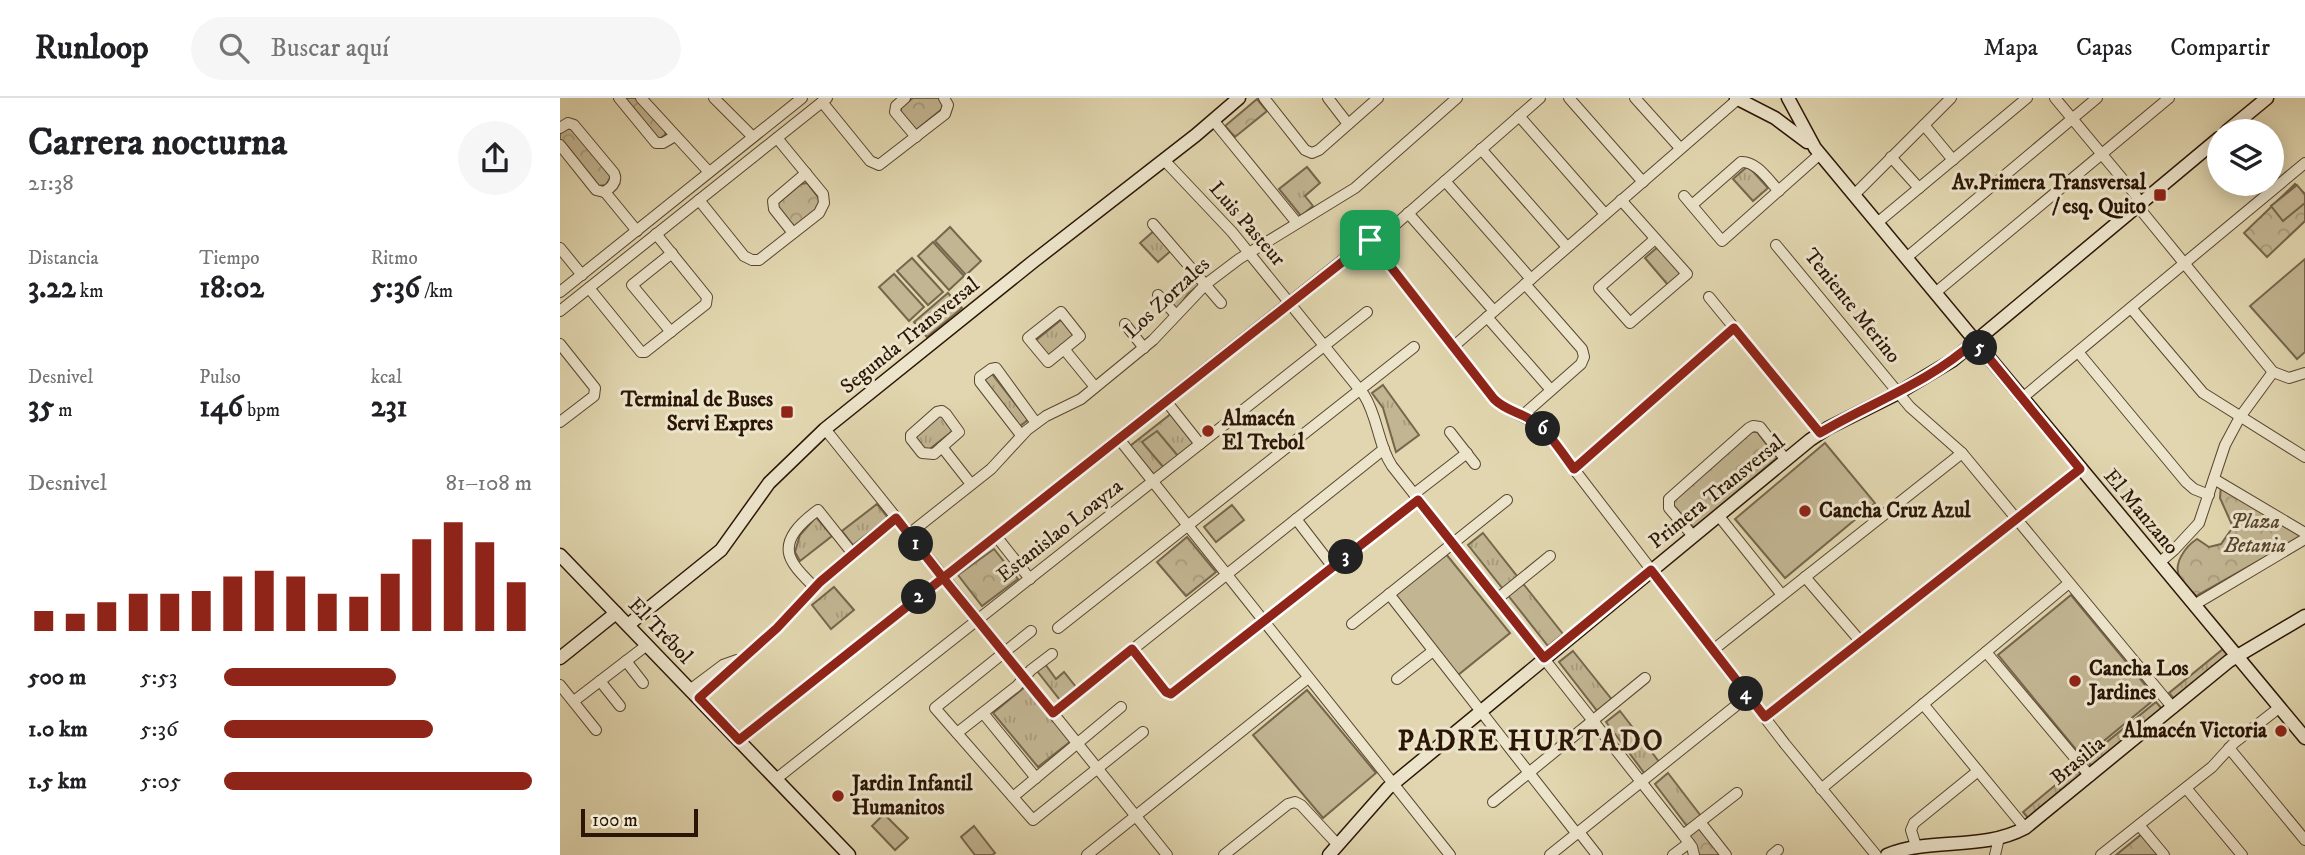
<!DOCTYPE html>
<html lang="es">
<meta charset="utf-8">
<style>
body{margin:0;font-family:"IM FELL DW Pica",serif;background:#f6f6f6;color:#202124;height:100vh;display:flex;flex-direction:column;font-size:26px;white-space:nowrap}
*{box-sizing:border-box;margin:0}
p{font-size:23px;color:#757577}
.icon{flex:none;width:38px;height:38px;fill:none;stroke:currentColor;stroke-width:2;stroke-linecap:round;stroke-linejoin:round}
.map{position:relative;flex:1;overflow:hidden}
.drawer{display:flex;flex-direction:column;background:#fff;width:560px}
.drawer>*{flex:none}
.tools{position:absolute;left:1647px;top:21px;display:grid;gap:14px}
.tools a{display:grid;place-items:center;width:77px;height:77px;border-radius:50%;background:#fff;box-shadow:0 4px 18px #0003;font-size:35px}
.scale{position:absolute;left:21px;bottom:18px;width:117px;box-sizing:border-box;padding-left:7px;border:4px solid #2b1606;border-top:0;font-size:19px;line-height:24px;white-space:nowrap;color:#2b1606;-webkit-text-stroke:5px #ece4cb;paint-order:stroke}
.pin{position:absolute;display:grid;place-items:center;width:60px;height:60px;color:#fff;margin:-30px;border-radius:14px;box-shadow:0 4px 10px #0006}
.km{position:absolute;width:35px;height:35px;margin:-18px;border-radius:50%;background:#222;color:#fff;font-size:19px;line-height:35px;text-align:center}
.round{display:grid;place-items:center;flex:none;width:74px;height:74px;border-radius:37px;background:#f6f6f6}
.overview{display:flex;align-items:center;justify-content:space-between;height:119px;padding:0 28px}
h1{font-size:38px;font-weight:700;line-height:52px}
.metrics{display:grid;grid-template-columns:repeat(3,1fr);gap:10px;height:119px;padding:7px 28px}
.metrics div{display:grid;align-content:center}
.metrics b{font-size:30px;font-weight:700}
.metrics small{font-size:19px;font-weight:400}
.metrics p{font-size:19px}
.chart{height:196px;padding:14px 28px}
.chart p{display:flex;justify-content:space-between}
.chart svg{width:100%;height:126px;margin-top:7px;stroke:#8f2418;stroke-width:6}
ul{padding:0 28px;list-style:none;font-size:23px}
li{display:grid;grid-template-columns:112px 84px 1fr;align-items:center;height:52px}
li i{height:18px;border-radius:9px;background:#8f2418}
header{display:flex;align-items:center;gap:42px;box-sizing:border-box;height:98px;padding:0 35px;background:#fff;border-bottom:2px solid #e0e0e0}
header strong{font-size:33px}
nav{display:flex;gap:38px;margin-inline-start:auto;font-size:24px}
.search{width:490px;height:63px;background:#f6f6f6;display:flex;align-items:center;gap:18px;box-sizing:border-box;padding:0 24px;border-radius:38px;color:#757577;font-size:26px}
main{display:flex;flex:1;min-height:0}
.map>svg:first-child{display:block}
.grass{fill:url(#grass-tufts);stroke:#76664c;stroke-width:2}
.forest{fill:url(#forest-crowns);stroke:#76664c;stroke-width:2}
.pitch{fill:#c2b592;stroke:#76664c;stroke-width:2}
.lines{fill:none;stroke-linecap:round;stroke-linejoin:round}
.street-casing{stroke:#584630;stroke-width:12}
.secondary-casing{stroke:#2b1606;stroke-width:15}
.street{stroke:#ece4cb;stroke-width:10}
.secondary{stroke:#ece4cb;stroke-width:12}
.route-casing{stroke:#fff;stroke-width:14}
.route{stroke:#8f2418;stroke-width:9}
.poi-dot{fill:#8f2418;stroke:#ece4cb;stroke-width:2.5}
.labels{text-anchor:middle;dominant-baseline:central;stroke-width:6;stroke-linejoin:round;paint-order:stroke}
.poi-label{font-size:21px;font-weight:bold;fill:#2b1606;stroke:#ece4cb;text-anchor:start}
.street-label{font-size:21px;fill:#2b1606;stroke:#ece4cb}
.park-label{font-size:21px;font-style:italic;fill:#584630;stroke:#ece4cb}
.district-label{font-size:28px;font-weight:bold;letter-spacing:2px;fill:#2b1606;stroke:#ece4cb}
</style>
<header>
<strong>Runloop</strong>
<div class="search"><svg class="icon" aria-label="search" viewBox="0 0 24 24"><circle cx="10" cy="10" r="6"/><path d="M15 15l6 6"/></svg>Buscar aquí</div>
<nav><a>Mapa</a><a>Capas</a><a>Compartir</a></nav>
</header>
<main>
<section class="drawer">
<div class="overview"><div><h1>Carrera nocturna</h1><p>21:38</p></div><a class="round"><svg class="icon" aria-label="share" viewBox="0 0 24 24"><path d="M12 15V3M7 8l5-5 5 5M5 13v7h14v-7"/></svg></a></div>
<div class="metrics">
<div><p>Distancia</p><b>3.22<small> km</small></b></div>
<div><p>Tiempo</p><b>18:02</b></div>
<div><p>Ritmo</p><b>5:36<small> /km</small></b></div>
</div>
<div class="metrics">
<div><p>Desnivel</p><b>35<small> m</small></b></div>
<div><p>Pulso</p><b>146<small> bpm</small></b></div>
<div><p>kcal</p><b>231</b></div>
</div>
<div class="chart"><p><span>Desnivel</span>81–108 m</p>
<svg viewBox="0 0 160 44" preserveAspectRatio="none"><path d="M5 44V37M15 44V38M25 44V34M35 44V31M45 44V31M55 44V30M65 44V25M75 44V23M85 44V25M95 44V31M105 44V32M115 44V24M125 44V12M135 44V6M145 44V13M155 44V27"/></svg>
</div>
<ul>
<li><b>500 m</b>5:53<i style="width:56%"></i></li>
<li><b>1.0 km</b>5:36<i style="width:68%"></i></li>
<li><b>1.5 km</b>5:05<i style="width:100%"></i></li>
</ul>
</section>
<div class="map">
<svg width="1745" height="757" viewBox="0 0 1745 757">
<defs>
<pattern id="grass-tufts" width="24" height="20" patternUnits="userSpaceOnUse" patternTransform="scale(1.75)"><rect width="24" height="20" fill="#c2b592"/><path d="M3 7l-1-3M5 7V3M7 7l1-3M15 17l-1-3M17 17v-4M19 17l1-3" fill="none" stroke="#a79b7c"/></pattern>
<pattern id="forest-crowns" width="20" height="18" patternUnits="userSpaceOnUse" patternTransform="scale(1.75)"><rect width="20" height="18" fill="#c2b592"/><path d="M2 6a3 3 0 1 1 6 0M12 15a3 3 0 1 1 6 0" fill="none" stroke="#a79b7c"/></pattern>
</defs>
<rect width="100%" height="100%" fill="#e1d6af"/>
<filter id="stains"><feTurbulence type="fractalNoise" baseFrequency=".00286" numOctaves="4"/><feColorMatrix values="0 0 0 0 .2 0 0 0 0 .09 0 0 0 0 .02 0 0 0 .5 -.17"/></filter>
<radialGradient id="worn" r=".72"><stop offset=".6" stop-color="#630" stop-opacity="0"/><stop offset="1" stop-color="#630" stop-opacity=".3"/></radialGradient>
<!-- grass -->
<g class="grass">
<polygon points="1188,68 1208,90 1193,103 1173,81"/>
<polygon points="747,69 760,85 745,98 753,108 741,118 719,91"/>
<polygon points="595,132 613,151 598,164 580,145"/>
<polygon points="1099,148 1122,175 1108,187 1085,160"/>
<polygon points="502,221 515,237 488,259 475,243"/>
<polygon points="432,276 468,322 457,330 421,284"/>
<polygon points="823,287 859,337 836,354 823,310 812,295"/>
<polygon points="382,314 395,331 366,354 353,337"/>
<polygon points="612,315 635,344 594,377 570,348"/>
<polygon points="317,406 328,420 293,447 282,433"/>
<polygon points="256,419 272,438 240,463 235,454 240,437"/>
<polygon points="923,435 1003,536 988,548 908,447"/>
<polygon points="274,489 294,512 271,531 252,507"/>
<polygon points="1663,551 1668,558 1615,602 1609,595"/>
<polygon points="1013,553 1053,603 1038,614 999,564"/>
<polygon points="485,566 496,581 504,574 516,589 500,602 477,573"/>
<polygon points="466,588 511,643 478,669 433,615"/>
<polygon points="1596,604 1602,611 1532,669 1526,661"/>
<polygon points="1060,613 1100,665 1085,676 1046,624"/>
<polygon points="1516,670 1521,677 1469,721 1463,714"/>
<polygon points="1108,675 1144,722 1130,732 1095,686"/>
</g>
<!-- forest -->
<g class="forest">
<polygon points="62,0 76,0 106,32 105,37 99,41"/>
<polygon points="353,0 379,0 383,5 382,11 356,32 341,14 341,9"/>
<polygon points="697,1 707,13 675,39 665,28"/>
<polygon points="8,29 12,30 51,78 46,87 38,88 0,42 0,35"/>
<polygon points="247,85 261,103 260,109 235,129 231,128 216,110 217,106 241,86"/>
<polygon points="1735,86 1745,96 1745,123 1707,159 1684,135"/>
<polygon points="636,179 641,185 628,196 617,211 607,201"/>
<polygon points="1191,334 1197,334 1217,360 1134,430 1113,407 1114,400"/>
<path d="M1661,387l83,50 -108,61c-5,-6 -12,-11 -16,-18 -8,-14 6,-32 17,-39l12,8 12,-3 12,-17 -13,-29z"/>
<polygon points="627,439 656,474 626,498 597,464"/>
<polygon points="434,451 458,481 422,508 398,477"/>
<polygon points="1139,728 1161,757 1139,757 1128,737"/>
<polygon points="1583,735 1601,757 1556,757"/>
</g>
<!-- pitch -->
<g class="pitch">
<polygon points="1737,87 1745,97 1745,105 1723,123 1711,108"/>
<polygon points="390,129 421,163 406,177 375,143"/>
<polygon points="373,144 404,178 389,192 358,158"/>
<polygon points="352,160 383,194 368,207 337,173"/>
<polygon points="1745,161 1745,254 1737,261 1690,208"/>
<polygon points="334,176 364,209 349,223 319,189"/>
<polygon points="388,195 402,210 367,239 354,224"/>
<polygon points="597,333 618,358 604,370 582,344"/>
<polygon points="1265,345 1315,405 1225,480 1175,421"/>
<polygon points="672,407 684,422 656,444 644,429"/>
<polygon points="886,456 950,535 898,577 834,497"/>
<polygon points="1511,497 1596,600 1523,660 1438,557"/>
<polygon points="747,592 816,675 763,720 693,637"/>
<polygon points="324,716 348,740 335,752 312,728"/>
<polygon points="414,728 435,755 432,757 415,757 401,739"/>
</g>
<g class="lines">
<defs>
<g id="street">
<polyline points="59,0 96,45 103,45 115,38"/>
<polyline points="81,0 149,74"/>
<polyline points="154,0 193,39"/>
<polyline points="345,0 336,8 335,14 356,39"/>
<polyline points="704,0 745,52 752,55 759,52 818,0"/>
<polyline points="768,0 788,26"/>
<polyline points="1009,0 1083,84"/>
<polyline points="1075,0 1120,50"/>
<polyline points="1495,0 1575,96 1584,116 1713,274 1729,280 1745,275"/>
<polyline points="262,4 310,63 319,67 385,16 388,7 384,0"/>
<polyline points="959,18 1045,116"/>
<polyline points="653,22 737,125"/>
<polyline points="1364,27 1393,62"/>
<path d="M0,30l8,-5 6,2 40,48c4,9 -3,15 -10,19l-8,-2 -36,-45"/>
<polyline points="921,51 1007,149"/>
<polyline points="1331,59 1359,90"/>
<path d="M604,62l68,72 132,163c14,22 14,50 28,71l291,369 9,12 2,8"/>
<polyline points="885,83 971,181"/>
<polyline points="45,94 77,133"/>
<polyline points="1294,97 1391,0"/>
<polyline points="1124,98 1162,143 1260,56"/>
<polyline points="139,102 184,158 192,162 199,162 259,115 264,105 263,96 217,40"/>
<polyline points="1061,102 1127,176 1070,225 1039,190 1095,141"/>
<path d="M1132,107l49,-43c16,-1 28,19 38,29"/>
<polyline points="848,115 934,213"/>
<polyline points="1317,125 1467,0"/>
<polyline points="593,126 661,205"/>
<polyline points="233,135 214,111 213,103 246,75"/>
<path d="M810,142l124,159c16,16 38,17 53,35l238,310 91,111"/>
<polyline points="1216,147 1350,309 1402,355 1613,610"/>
<polyline points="0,150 22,177"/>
<polyline points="1346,160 1537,0"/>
<polyline points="29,190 81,254 85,254 146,206 147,199 96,136"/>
<polyline points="0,194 242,0"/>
<polyline points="1375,195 1609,0"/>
<polyline points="598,197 616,217"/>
<polyline points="1149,199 1260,335"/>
<polyline points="1571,210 1643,295 1745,359"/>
<polyline points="0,213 267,0"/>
<polygon points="501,214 520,238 488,264 468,240"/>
<polyline points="927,219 991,292"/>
<polyline points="565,226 584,250"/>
<polyline points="111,234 72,187 112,155"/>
<polyline points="0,246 35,290 34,298 0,324"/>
<polyline points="894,248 1178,1"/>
<polyline points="504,251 535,289"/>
<polyline points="1518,254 1626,384 1634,391 1649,397"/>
<polyline points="1461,301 1745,65"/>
<polyline points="606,303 640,346"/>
<polygon points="382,313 386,316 399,334 374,356 362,355 351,341 351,337 377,314"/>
<polyline points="962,318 1021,266 1024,259 1022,251 965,186"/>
<polyline points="265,331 607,757"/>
<polyline points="890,334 915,366"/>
<polyline points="461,337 420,284 420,279 431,271 436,270 476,325"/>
<polyline points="559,341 890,757"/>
<polyline points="382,349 411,386"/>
<polyline points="1014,371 1174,230"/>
<polyline points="1654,381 1745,435"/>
<polyline points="854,396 907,355"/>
<polyline points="1158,417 1222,497"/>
<polyline points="736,421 773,469"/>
<polyline points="349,436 431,371 467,332 486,318 521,301 593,242 646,186 679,161 795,90 897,0"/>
<polyline points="436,438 470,481"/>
<polyline points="1133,438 1109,410 1109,401 1189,330 1193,328 1200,329 1226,362"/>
<polyline points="1599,465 1614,452 1639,425 1665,347 1680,319 1713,274"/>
<polyline points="1245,479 1301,544"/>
<path d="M254,489c-7,-8 -17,-16 -22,-26 -12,-21 11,-40 26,-51l35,44"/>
<polyline points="829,496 1017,736"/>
<polyline points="937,501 990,458"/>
<polyline points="1634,507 1745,441"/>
<polyline points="792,526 947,402"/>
<polyline points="498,530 854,249"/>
<polyline points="471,533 375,610 473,722 583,634"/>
<polyline points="572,551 606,594 611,596 858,402"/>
<polyline points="1153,552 1402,355"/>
<polyline points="1426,554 1530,678"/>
<polyline points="66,563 83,585"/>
<polyline points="837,581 873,553"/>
<polyline points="40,583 60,608"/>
<polyline points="0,587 36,632"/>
<polyline points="131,591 163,567 177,562"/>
<polyline points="139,600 217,530 260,484 336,420"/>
<polyline points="14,603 87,547"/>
<polyline points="1363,606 1465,730"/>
<polyline points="423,615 476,680"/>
<polyline points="493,615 824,351"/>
<polyline points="1205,619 1520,371"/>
<polyline points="397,635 457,588 471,572 492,556"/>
<polyline points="179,642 790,156 836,126 980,0"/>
<polyline points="1669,650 1745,742"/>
<polyline points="216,681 807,214"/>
<polyline points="1626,690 1682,757"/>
<polyline points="1261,691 1509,485"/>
<polyline points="453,699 561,609"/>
<polyline points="933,704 1085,580"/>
<polyline points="1140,724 1166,757"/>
<polyline points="1579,727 1604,757"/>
<polyline points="1019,734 1037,757"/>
<polyline points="1123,737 1177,695"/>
<polyline points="1356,748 1351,732 1354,725 1418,673"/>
<polyline points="527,757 748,580"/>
<polyline points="664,757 728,706 735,704 741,707 778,747"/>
<polyline points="990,757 1188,598"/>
<polyline points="1113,757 1129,745"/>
<polyline points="1212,757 1218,752"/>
<polyline points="1435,757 1439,740"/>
<polyline points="1541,757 1652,669 1674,645 1720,609"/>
</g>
<g id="secondary">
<polyline points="1176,0 1215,20 1247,44"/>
<polyline points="1228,0 1255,50 1745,640"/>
<polyline points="1667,33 1707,0"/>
<polyline points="0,457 289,757"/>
<polyline points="68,527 161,452 209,385 265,331 474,163 636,37 679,0"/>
<polyline points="0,560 56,515"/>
<polyline points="769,757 828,690 1250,342 1268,330 1338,295 1393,262 1659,40"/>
<path d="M1327,757c44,-18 95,-4 138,-27l204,-167 76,-45"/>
</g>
</defs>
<!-- street casing -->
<use href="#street" class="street-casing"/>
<!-- secondary casing -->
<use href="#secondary" class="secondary-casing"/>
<!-- street -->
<use href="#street" class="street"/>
<!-- secondary -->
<use href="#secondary" class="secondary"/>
</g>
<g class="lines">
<defs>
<path id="route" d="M810,142l-427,338 -47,-60 -76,64 -43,46 -78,70 40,42 204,-162 110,135 79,-64 34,43 5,2 247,-194 126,158 107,-88 114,147 315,-248 -105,-128c-46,42 -103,61 -155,92l-86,-105 -160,141c-12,-16 -24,-36 -41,-48 -13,-9 -27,-10 -39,-22l-124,-159"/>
</defs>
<!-- route casing -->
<use href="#route" class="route-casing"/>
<!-- route -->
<use href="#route" class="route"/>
</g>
<!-- markers -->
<g class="poi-dot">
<rect x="1593" y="90" width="14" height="14" rx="3.5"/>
<rect x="220" y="307" width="14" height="14" rx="3.5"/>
<circle cx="648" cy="333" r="7"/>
<circle cx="1245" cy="413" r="7"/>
<circle cx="1515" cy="583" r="7"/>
<circle cx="1721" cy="633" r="7"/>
<circle cx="278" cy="698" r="7"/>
</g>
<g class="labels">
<!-- poi labels -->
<g class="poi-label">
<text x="1586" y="85" text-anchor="end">Av.Primera Transversal<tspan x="1586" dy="24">/ esq. Quito</tspan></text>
<text x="213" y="302" text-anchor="end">Terminal de Buses<tspan x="213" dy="24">Servi Expres</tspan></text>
<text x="662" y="321">Almacén<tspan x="662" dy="24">El Trebol</tspan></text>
<text x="1259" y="413">Cancha Cruz Azul</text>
<text x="1529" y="571">Cancha Los<tspan x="1529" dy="24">Jardines</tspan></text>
<text x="1707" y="633" text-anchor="end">Almacén Victoria</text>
<text x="292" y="686">Jardin Infantil<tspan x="292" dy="24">Humanitos</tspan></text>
</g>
<!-- street labels -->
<g class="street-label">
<text transform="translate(687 126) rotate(49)">Luis Pasteur</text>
<text transform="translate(607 200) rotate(-43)">Los Zorzales</text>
<text transform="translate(1292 208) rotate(51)">Teniente Merino</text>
<text transform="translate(350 238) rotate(-39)">Segunda Transversal</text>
<text transform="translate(1157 394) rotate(-39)">Primera Transversal</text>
<text transform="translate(1581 414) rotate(50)">El Manzano</text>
<text transform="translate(500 433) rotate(-38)">Estanislao Loayza</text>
<text transform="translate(100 533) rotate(46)">El Trébol</text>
<text transform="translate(1518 663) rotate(-40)">Brasilia</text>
</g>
<!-- park labels -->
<g class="park-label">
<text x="1695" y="424">Plaza<tspan x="1695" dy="24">Betania</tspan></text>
</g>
<!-- district labels -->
<g class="district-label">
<text x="971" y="643">PADRE HURTADO</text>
</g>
</g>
<rect width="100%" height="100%" filter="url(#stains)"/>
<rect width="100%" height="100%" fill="url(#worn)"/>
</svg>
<div class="tools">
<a><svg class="icon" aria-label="layers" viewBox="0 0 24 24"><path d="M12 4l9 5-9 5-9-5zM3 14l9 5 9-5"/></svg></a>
</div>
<div class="scale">100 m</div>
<div class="pin" style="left:810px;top:142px;background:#1e9e55"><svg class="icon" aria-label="arrive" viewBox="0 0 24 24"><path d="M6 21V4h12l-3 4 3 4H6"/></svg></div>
<b class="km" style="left:356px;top:446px">1</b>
<b class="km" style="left:359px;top:499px">2</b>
<b class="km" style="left:786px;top:459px">3</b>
<b class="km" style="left:1186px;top:596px">4</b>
<b class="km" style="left:1420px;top:250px">5</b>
<b class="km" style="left:983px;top:331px">6</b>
</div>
</main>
